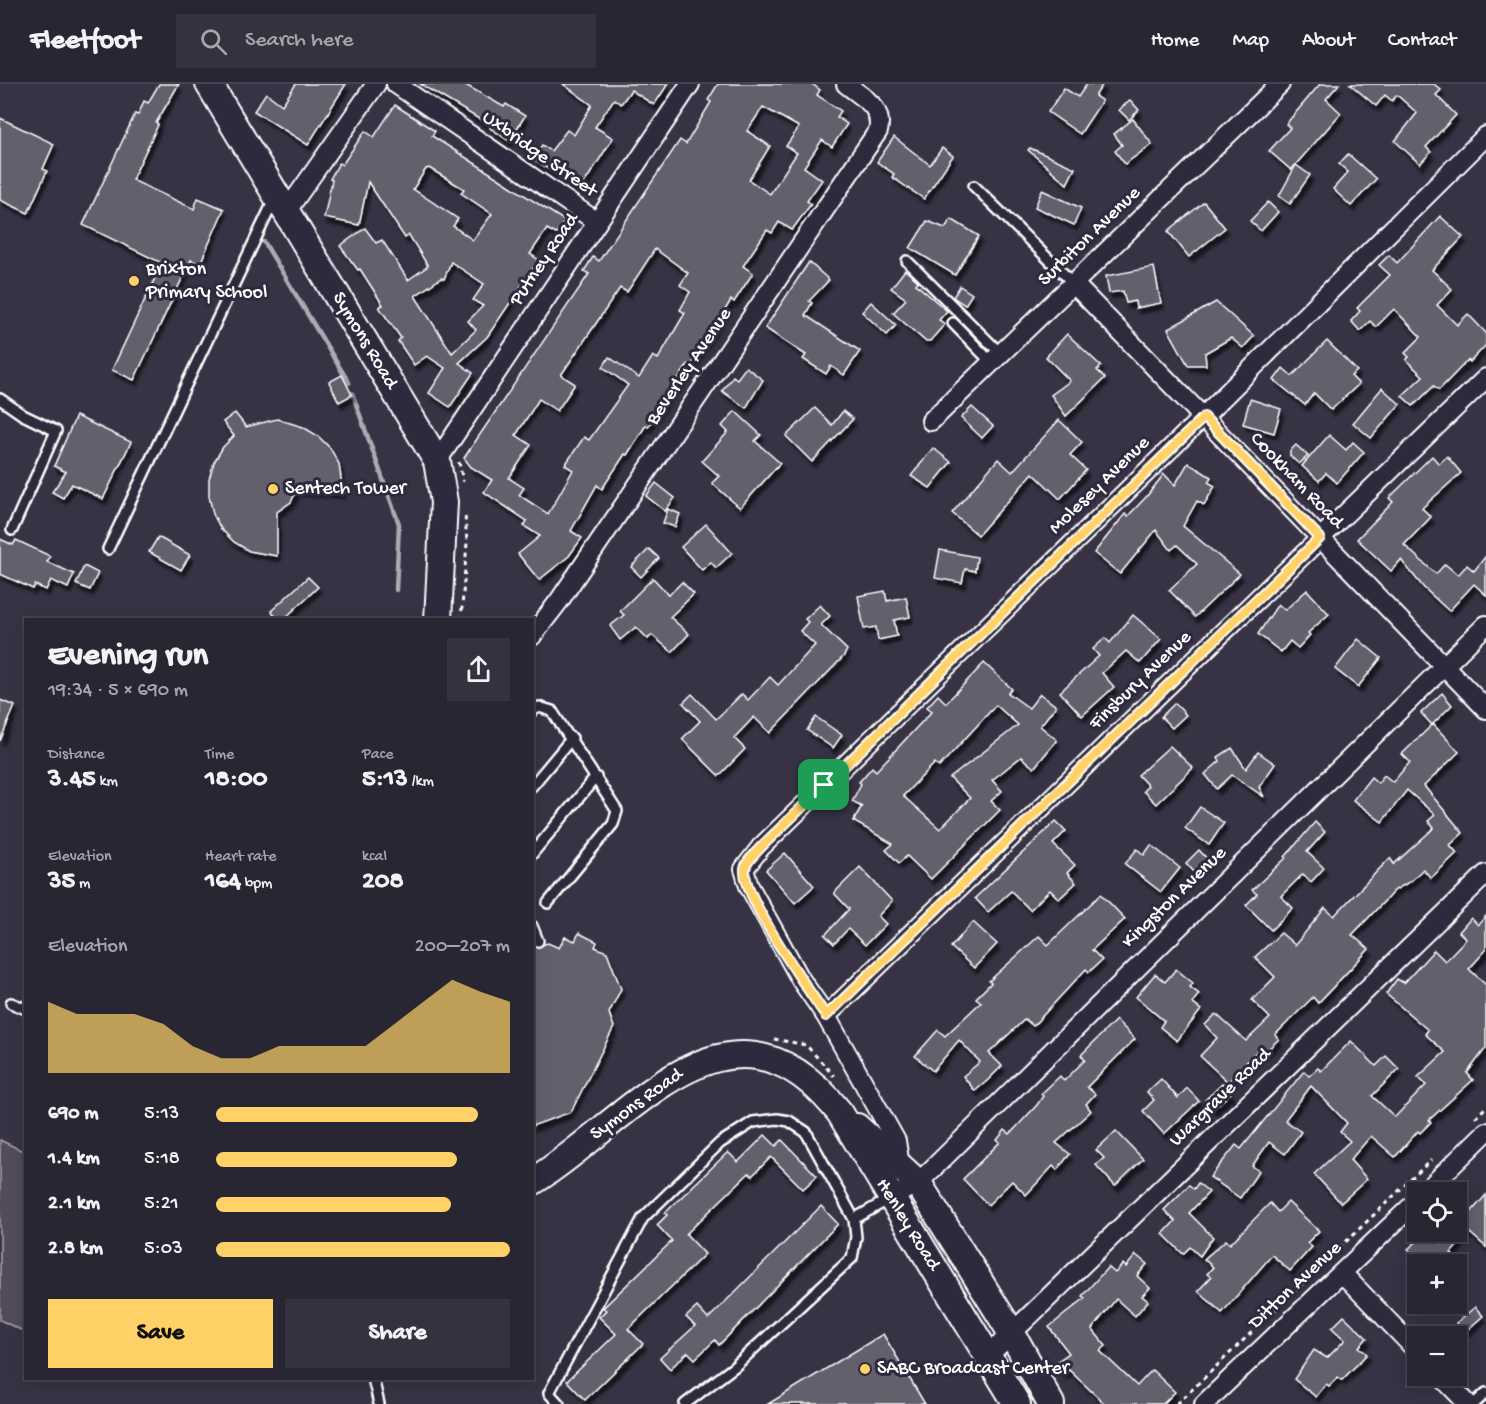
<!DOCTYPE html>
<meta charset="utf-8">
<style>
body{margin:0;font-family:"Gochi Hand",sans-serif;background:#353240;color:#f1f3f6;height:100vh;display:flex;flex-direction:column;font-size:22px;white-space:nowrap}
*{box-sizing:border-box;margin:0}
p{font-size:20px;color:#a5a5ac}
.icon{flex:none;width:33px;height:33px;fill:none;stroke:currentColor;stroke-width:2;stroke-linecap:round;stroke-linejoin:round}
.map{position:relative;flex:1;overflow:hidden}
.side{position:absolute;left:24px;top:534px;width:510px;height:762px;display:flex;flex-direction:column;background:#292634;border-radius:0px;box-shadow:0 3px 15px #0003,0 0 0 2px #45434f}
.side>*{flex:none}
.controls{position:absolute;left:1407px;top:1098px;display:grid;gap:12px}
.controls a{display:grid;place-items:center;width:60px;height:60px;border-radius:0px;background:#292634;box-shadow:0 3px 15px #0003,0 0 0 2px #45434f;font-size:30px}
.pin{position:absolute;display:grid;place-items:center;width:51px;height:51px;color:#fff;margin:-26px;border-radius:12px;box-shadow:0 3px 9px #0006}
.round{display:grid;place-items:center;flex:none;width:63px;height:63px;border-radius:0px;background:#353240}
.headline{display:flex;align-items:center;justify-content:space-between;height:102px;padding:0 24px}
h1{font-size:33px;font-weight:700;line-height:45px}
.metrics{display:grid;grid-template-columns:repeat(3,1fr);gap:9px;height:102px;padding:6px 24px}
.metrics div{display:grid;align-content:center}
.metrics b{font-size:26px;font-weight:700}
.metrics small{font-size:16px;font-weight:400}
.metrics p{font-size:16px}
.chart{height:168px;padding:12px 24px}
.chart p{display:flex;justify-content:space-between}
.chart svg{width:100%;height:108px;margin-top:6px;fill:#ffd166;opacity:.7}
.button{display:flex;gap:12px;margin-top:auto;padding:12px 24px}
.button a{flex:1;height:69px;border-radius:0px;background:#ffd166;color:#111;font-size:24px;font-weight:700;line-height:69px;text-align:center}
.button a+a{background:#353240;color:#f1f3f6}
ul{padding:0 24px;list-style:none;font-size:20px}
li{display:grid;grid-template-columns:96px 72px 1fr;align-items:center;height:45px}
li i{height:15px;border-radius:8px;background:#ffd166}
header{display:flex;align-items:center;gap:36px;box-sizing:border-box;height:84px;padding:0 30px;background:#292634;border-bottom:2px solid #45434f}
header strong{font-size:28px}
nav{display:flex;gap:33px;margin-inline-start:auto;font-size:21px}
.search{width:420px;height:54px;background:#353240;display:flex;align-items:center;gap:15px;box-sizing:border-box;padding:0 21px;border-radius:0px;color:#a5a5ac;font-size:22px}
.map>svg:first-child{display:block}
.garden{fill:#514c5c;stroke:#a8a6ae;stroke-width:1.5}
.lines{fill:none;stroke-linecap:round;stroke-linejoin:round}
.stream{stroke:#adabb2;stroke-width:4.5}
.building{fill:#635f6d;stroke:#fff;stroke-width:1.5;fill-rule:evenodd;filter:url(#shadow)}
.lane-casing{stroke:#fff;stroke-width:14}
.street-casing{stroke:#fff;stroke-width:22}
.secondary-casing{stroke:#fff;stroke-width:30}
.path{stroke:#fff;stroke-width:3;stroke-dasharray:4.5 4.5;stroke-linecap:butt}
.lane{stroke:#2f2a3d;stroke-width:9}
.street{stroke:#2f2a3d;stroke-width:18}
.secondary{stroke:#2f2a3d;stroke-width:26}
.route-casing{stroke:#fff;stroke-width:12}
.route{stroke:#ffd166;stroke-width:8}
.poi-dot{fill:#ffd166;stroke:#2f2a3d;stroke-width:2}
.labels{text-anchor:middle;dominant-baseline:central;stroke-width:6;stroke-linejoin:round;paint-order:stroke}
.street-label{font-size:20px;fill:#fff;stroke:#2f2a3d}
.poi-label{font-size:20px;fill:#fff;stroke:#2f2a3d;text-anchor:start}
</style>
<header>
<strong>Fleetfoot</strong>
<div class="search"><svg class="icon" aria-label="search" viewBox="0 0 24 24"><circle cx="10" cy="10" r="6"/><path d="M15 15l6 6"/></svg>Search here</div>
<nav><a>Home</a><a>Map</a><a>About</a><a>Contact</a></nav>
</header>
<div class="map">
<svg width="1486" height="1320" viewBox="0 0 1486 1320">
<defs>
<filter id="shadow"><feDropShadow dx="3" dy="5.5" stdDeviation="1.5" flood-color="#0009"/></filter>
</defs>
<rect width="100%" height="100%" fill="#373345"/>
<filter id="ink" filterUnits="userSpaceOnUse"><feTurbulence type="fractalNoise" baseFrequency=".0167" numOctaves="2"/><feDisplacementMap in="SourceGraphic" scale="12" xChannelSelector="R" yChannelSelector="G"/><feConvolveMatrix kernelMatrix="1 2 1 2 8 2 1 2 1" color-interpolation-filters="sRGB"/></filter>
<g filter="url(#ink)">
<!-- garden -->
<polygon class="garden" points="0,1056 25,1068 25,1248 0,1236"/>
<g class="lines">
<!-- stream -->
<g class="stream">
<polyline points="264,158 349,299"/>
<polyline points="352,309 399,440 396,506"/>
</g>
</g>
<!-- building -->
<g class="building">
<polygon points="159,0 179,0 156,39 158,41 132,96 194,125 198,114 224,125 200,180 191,176 134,296 112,286 162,179 83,141 135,30 138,31 144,17 148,19"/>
<polygon points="296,0 346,0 308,61 254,27 266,9 282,21"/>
<polygon points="420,0 464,0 504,23 506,20 525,32 509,57 490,44 491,42"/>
<polygon points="563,0 668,0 654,21 631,6 621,20 614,15 595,43 613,54 580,106 533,75 542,61 551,67 567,46 574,51 592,21"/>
<path d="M718,0h94l8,6 -3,5 24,16 -4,6 10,7 -15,23 -10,-7 -18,27 18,13 -15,21 4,3 -19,26 -13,-8 -7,11 -5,-3 -24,36 10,7 -19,29 -3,-2 -40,66 -3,-2 -40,63 -2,-2 -19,30 -2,-1 -23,35 -5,-4 -26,46 11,7 -13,18 -30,24 -21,-26 22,-18 -16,-10 3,-5 -43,-29 8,-12 -21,-13 -7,-9 125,-184 -5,-3 9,-14 6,4 81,-121 6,4 25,-42 -3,-2zM763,23l36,20 -13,19 11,7 -27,41 -21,-14 21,-34 -23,-15zM655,165l33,24 -8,12 10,7 -10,18 5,3 -27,46 -5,-3 -14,22 -30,-21 -6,10 25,18 -39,55 -5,-3 -19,28 8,5 -25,44 -29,-19 5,-7 -15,-10 22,-33 -15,-10 23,-36 18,12 18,-27 -14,-9 59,-87 7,4z"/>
<polygon points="1087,0 1103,0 1095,12 1102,17 1080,50 1048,28 1064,4 1078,13"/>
<polygon points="1320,0 1339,0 1326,15 1341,29 1291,86 1269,67 1290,44 1286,40"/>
<polygon points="1350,0 1434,0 1441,6 1436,11 1456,31 1426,63 1431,68 1420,80 1395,57 1417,29 1397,11 1392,17 1385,11 1376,22"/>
<polygon points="1130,16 1139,26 1129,36 1119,26"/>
<path d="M395,21l40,26 -3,5 133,85 -9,13 -9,-5 -17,25 9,6 -52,77 -28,26 14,10 -23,34 -21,-14 16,-25 -18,-12 -13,9 -16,-24 3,-3 -22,-31 4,-2 -23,-36 -2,1 -18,-24 25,-18 11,15 6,-3 26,40 20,-14 -19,-31 -4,3 -37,-56 -9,43 -35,-7 8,-38 -2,-1 9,-16 3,2 23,-34 9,6zM429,84l35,21 -3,4 31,21 -19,26 -20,-14 5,-7 -45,-30 13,-20zM451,178l33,22 -11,16 10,6 -15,15 8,9 -24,23 -37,-57 26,-18 3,1z"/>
<polygon points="0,34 54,60 43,85 47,87 28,129 0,116"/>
<polygon points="1133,35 1152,60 1125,80 1115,67 1122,61 1114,50"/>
<polygon points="894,53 930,81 942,64 953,72 924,115 892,93 894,90 877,78"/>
<polygon points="1030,64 1075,84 1067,100 1028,66"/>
<polygon points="1348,70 1376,95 1351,122 1333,105 1348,88 1339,80"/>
<polygon points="1296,81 1310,91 1290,120 1279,112"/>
<polygon points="1042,106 1081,124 1074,141 1035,123"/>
<polygon points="1204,118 1225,144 1189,173 1168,147"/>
<polygon points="1268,118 1278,128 1261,147 1250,137"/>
<polygon points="1440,132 1463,153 1432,186 1452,205 1437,221 1457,241 1468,230 1486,249 1486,261 1470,278 1468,276 1439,306 1434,302 1413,322 1402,312 1423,292 1406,276 1409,273 1405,269 1421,253 1394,225 1376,243 1370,237 1360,247 1351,237 1360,227 1357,224 1390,191 1379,181 1389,171 1397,179"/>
<polygon points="951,135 979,152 955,191 910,164 927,137 945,144"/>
<polygon points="809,178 829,196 809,217 812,219 805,231 860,267 844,291 831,282 826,290 803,275 806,271 765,244"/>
<polygon points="1154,183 1161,219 1136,224 1135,217 1126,219 1123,207 1109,209 1106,192"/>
<polygon points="905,186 918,197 916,200 947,227 939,236 945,240 930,257 925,257 893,229 906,215 891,204"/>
<polygon points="960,202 972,210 965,221 953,213"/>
<polygon points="871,218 896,241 887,251 862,228"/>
<polygon points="1216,218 1254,252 1243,264 1231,254 1205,269 1206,281 1188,281 1168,245"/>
<polygon points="1067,250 1101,282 1097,286 1105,294 1066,332 1051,311 1070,297 1046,273"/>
<polygon points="1327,257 1357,287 1351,292 1359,300 1331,326 1314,309 1305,321 1274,296 1283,284 1292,292"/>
<polygon points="746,283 763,296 746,324 722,307 733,292 737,295"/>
<polygon points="342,291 352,311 339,318 329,298"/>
<polygon points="1382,304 1400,320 1371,354 1353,339"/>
<polygon points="1250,315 1281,325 1274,349 1243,340"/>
<polygon points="972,323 993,342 982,354 961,334"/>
<polygon points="815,324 832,341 843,327 853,335 812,378 786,352"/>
<polygon points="735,327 761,351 755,357 780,379 740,424 712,399 719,392 702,377 728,348 722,342"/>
<polygon points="235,329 246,343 277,335 303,343 318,352 330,364 339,380 343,409 297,406 291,418 277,428 277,472 249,467 234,458 221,445 213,430 209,412 209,395 214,378 223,363 234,352 223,338"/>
<polygon points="76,332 131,358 103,415 72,400 63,414 52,408 66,388 54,382"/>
<polygon points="1059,336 1082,358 1070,371 1086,386 1060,415 1033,389 978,451 952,429 998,375 1012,388"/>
<polygon points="1329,351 1346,366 1353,358 1364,368 1337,399 1326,389 1319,397 1302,382"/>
<polygon points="1296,361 1308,372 1299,380 1290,372 1290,367"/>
<polygon points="933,364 951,378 930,404 911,392"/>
<polygon points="1432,372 1439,380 1447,372 1461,389 1422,424 1431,433 1404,461 1436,490 1445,480 1458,491 1467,481 1474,487 1486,472 1486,511 1474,500 1449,527 1424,504 1401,476 1391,487 1357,455 1393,418 1389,414"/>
<polygon points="1188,379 1211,393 1208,398 1215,402 1204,421 1197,417 1183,442 1240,490 1195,533 1169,506 1197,480 1177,461 1171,466 1156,446 1120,490 1094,469 1125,430 1128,432 1147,412 1164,390 1175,401"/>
<polygon points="656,399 675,414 665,427 646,412"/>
<polygon points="668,425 680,430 675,443 663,439"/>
<polygon points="706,440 732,469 716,484 711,478 702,486 681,463"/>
<polygon points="158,453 190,471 181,486 149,468"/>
<polygon points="0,455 13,461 16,456 50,472 47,478 74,490 68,504 51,496 46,506 35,501 33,505 0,490"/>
<polygon points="649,465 659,474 641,493 631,483"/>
<polygon points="940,466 977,473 975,487 965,485 962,499 935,494"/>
<polygon points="84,482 98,489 90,506 76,500"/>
<polygon points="308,493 318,503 283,536 279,536 271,527"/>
<polygon points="653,494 669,511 682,498 694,510 670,533 689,550 672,568 652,551 648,555 636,543 620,556 610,542 624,531 620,527"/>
<polygon points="1307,506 1329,530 1308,549 1310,551 1298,564 1290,557 1281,568 1258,550 1278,520 1285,526"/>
<polygon points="885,507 887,517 906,513 910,533 894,536 897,552 878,556 876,543 864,545 858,512"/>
<polygon points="820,521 830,532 821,541 847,566 844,572 770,649 754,633 734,654 745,665 719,692 682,655 700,637 683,619 692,610 716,635 742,610 748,616 770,593 778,601 815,561 800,547 808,538 805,535"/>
<polygon points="1133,531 1161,555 1140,579 1126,567 1102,589 1114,603 1082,632 1060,608 1099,572 1093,565 1105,554 1110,559"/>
<polygon points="1358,555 1381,574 1358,603 1335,585"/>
<path d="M984,579l28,26 -4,4 21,15 11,-14 16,12 -16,20 17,14 -23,28 -13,-11 -29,23 10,11 -11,10 9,9 -69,69 -24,-23 -8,7 -13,-13 7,-6 -40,-23 9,-15 -10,-5 9,-17 -2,-2 13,-15 4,4 56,-60 -5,-4 11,-12 8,8zM996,621l22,20 -68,53 20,20 -30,31 -37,-33 32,-33 4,4z"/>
<polygon points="1442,609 1452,621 1432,641 1421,629"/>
<polygon points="0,616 15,622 0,657"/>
<polygon points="1175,619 1186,631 1172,644 1161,633"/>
<polygon points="816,633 842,651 833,664 807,646"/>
<polygon points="1433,640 1459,668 1424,702 1463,749 1450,761 1457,769 1431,794 1423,785 1411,797 1395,806 1352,851 1369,865 1318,919 1313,913 1275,951 1279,955 1264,969 1260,964 1228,998 1200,972 1217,954 1205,941 1216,930 1246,957 1270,934 1252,916 1275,893 1255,873 1281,849 1295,861 1325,824 1334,832 1390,774 1394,780 1434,744 1428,737 1435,731 1407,706 1382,738 1353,716 1371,693 1378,699 1384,691 1393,698 1410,678 1402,670"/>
<polygon points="1170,662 1193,684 1156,720 1143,707 1148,702 1138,691"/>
<polygon points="1232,664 1246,685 1258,668 1275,680 1259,703 1264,713 1232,691 1217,705 1205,690 1220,677 1218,673"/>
<polygon points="1200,723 1224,739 1209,761 1185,744"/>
<polygon points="1056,737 1066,747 1053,760 1075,781 1067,789 1076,799 1059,815 1050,806 1030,826 1011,807 988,828 975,814"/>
<polygon points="1315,738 1325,748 1307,768 1324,784 1311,798 1303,790 1281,812 1293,824 1271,846 1246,821 1257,810 1252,806 1286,774 1285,773"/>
<polygon points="1151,761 1180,784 1161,808 1125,780 1137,765 1144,771"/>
<polygon points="1199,766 1209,777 1195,789 1186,779"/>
<polygon points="785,769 814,802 795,819 766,786"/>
<polygon points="860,783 892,817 878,832 886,840 865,861 848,845 834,860 825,851 849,825 834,809"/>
<polygon points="1101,810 1125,835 1092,866 1102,876 1089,888 1086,885 1033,942 1025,935 989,969 1002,982 987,997 975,1007 963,992 980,978 959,956 933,987 915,972 938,946 945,952 981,918 976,914 991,899 989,897 1039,852 1048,861"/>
<polygon points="1486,832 1486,866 1469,885 1486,901 1486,964 1467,989 1473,996 1429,1036 1431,1038 1420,1049 1418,1047 1395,1073 1371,1052 1350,1076 1367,1095 1341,1119 1314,1090 1350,1057 1340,1048 1347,1039 1311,1002 1285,1036 1301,1048 1285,1070 1269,1058 1252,1082 1259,1087 1240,1114 1210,1093 1236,1061 1241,1065 1304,987 1309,992 1318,984 1321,987 1351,957 1376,982 1386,972 1399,985 1372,1012 1395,1033 1426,1001 1418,993 1445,968 1425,950 1428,946 1386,910 1397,895 1404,899 1434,866 1445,877 1466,855 1459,848 1471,834 1478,841"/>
<polygon points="973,838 997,860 974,884 951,863"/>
<polygon points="579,849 597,858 595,863 607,868 621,905 609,929 614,943 571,1028 532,1042 532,864 548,859 559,864 565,853 575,857"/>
<polygon points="1176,885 1193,899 1190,903 1199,910 1192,919 1201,926 1177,957 1160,943 1164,937 1136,913 1155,890 1165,898"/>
<polygon points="1116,936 1135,955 1087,1003 1095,1010 1086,1020 1091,1027 1056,1059 1070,1070 1057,1086 1053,1082 1026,1111 1012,1097 988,1121 963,1095 1000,1058 997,1056 1005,1046 1010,1050 1037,1021 1043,1012 1041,1010 1060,992 1064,997 1085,976 1081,971"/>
<polygon points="1161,995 1178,1014 1187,1004 1199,1017 1164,1050 1143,1027 1154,1016 1147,1008"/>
<polygon points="1223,999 1231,1009 1213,1025 1205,1016"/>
<polygon points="1116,1047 1143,1075 1115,1102 1096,1081 1104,1074 1096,1066"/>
<polygon points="765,1051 776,1062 782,1056 817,1092 803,1105 771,1073 752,1092 749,1089 686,1150 705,1170 628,1245 643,1260 585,1316 567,1297 616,1250 599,1233 606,1226 603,1224 672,1157 657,1141 667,1131 665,1129 728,1068 738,1078"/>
<polygon points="1198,1099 1209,1108 1189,1129 1213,1153 1200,1172 1190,1163 1183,1170 1163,1150 1175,1137 1164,1126 1189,1101 1194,1105"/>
<polygon points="1486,1111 1486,1163 1469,1148 1451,1169 1455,1174 1447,1180 1419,1180 1408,1165 1429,1148 1433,1148 1443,1160"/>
<polygon points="1288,1118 1319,1147 1307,1159 1312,1163 1290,1187 1272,1171 1222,1229 1198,1207 1211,1193 1207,1190 1213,1183 1204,1175 1226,1156 1230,1160 1270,1119 1278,1128"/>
<polygon points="821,1122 838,1140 719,1261 715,1256 695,1275 688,1268 670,1285 660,1274 695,1242 686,1233 697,1223 708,1235"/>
<polygon points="1136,1171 1147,1180 1137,1192 1150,1204 1142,1212 1148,1217 1135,1232 1116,1215 1092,1245 1106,1262 1100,1267 1137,1302 1152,1286 1175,1308 1163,1320 1105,1320 1069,1286 1064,1290 1055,1279 1069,1269 1049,1243 1085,1214 1082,1212 1108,1183 1115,1189 1123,1180 1126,1183"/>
<polygon points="1475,1223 1483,1232 1464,1249 1456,1239"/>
<polygon points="1344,1232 1367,1254 1359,1263 1367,1270 1342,1296 1338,1293 1329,1302 1326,1300 1316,1313 1294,1295 1314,1266 1327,1274 1345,1256 1332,1244"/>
<polygon points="883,1250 925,1320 768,1320"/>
</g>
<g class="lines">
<defs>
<g id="lane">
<polyline points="974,102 1074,200"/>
<polyline points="907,177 1001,270"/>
<polyline points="953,239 992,279"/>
<polyline points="0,315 23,331 56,347 12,446"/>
<polyline points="108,465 275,114"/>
<polyline points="532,627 539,623 552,627 617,727 613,740 548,819"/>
<polyline points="532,702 572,654"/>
<polyline points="532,770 596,693"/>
<polyline points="532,842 538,857"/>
<polyline points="11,919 26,925"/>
<polyline points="854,1135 891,1114"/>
<polyline points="373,1294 379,1320"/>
<polyline points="559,1320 549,1309 643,1134 720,1059 753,1038 777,1035 789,1037 806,1048 854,1135 856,1153 852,1174 734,1283 685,1320"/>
<polyline points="1474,1320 1486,1309"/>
</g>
<g id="street">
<polyline points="396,0 597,138"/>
<polyline points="286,128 376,0"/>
<polyline points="1074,200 1486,625"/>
<polyline points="931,337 1280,0"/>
<polyline points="437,377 690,0"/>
<path d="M532,552l27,-35 319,-470c6,-24 -16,-34 -32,-47"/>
<polyline points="826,932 1486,294"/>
<polyline points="900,1082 896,1057 826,932 801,896 749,802 744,785 761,763 1204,332 1486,52"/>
<polyline points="1425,1108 1486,1048"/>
<polyline points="891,1114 918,1099 1486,541"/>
<polyline points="1343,1190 1418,1268"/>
<polyline points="988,1272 1486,790"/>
<polyline points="1441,1292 1468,1320"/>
<polyline points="1204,1320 1418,1116"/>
</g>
<g id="secondary">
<polyline points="209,0 437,377 444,418 438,536"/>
<polyline points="857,1043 918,1099 1011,1248 1051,1320"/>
<path d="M532,1098c100,-62 198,-208 308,-69l177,291"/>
</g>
</defs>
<!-- lane casing -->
<use href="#lane" class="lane-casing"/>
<!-- street casing -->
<use href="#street" class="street-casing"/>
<!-- secondary casing -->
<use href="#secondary" class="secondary-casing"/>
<!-- path -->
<g class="path">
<polyline points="459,378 463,398"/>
<polyline points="461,536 467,459 465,431"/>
<polyline points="774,955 806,961 834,992"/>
<polyline points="1475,1034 1486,1023"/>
<polyline points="1177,1320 1431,1076"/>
</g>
<!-- lane -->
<use href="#lane" class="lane"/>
<!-- street -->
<use href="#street" class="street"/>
<!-- secondary -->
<use href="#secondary" class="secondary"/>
</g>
</g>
<g class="lines" filter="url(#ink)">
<defs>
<path id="route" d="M1204,333l116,121 -494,478c-16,-24 -85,-121 -81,-147 1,-8 11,-16 16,-22z"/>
</defs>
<!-- route casing -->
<use href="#route" class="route-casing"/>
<!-- route -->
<use href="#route" class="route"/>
</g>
<!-- markers -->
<g class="poi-dot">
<circle cx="134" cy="197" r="6"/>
<circle cx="273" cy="405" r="6"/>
<circle cx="865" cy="1285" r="6"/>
</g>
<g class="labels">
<!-- street labels -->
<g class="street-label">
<text transform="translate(539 71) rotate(35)">Uxbridge Street</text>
<text transform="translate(1090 153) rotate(-44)">Surbiton Avenue</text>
<text transform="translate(545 176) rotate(-56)">Putney Road</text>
<text transform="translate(364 257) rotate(59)">Symons Road</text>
<text transform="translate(690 283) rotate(-56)">Beverley Avenue</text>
<text transform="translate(1296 397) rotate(46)">Cookham Road</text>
<text transform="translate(1100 402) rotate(-44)">Molesey Avenue</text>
<text transform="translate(1141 597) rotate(-44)">Finsbury Avenue</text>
<text transform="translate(1175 814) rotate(-44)">Kingston Avenue</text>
<text transform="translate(1221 1014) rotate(-44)">Wargrave Road</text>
<text transform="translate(637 1021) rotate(-36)">Symons Road</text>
<text transform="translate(907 1141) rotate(58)">Henley Road</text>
<text transform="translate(1296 1202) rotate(-43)">Ditton Avenue</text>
</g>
<!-- poi labels -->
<g class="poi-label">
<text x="146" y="186">Brixton<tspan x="146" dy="23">Primary School</tspan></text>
<text x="285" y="405">Sentech Tower</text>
<text x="877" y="1285">SABC Broadcast Center</text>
</g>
</g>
</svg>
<div class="controls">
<a><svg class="icon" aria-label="locate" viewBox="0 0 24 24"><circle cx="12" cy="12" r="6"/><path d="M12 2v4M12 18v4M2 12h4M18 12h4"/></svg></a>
<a>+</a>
<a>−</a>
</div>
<div class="pin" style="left:824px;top:701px;background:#1e9e55"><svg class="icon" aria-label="arrive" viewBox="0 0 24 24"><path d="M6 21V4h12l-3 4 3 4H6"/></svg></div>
<section class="side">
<div class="headline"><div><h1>Evening run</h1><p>19:34 · 5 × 690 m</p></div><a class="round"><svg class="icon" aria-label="share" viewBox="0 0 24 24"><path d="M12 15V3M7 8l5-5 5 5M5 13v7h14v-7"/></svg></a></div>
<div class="metrics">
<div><p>Distance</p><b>3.45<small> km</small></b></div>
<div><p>Time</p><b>18:00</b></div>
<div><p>Pace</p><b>5:13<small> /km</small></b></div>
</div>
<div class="metrics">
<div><p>Elevation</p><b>35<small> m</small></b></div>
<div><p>Heart rate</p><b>164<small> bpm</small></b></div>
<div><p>kcal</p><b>208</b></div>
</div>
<div class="chart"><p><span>Elevation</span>200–207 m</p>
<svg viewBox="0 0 160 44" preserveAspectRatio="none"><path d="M0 44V15L10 20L20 20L30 20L40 24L50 33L60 38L70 38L80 33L90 33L100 33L110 33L120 24L130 15L140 6L150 11L160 15V44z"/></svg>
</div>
<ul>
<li><b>690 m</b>5:13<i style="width:89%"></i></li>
<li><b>1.4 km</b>5:18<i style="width:82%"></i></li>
<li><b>2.1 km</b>5:21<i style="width:80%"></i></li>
<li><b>2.8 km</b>5:03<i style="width:100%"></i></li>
</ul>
<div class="button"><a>Save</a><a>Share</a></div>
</section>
</div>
